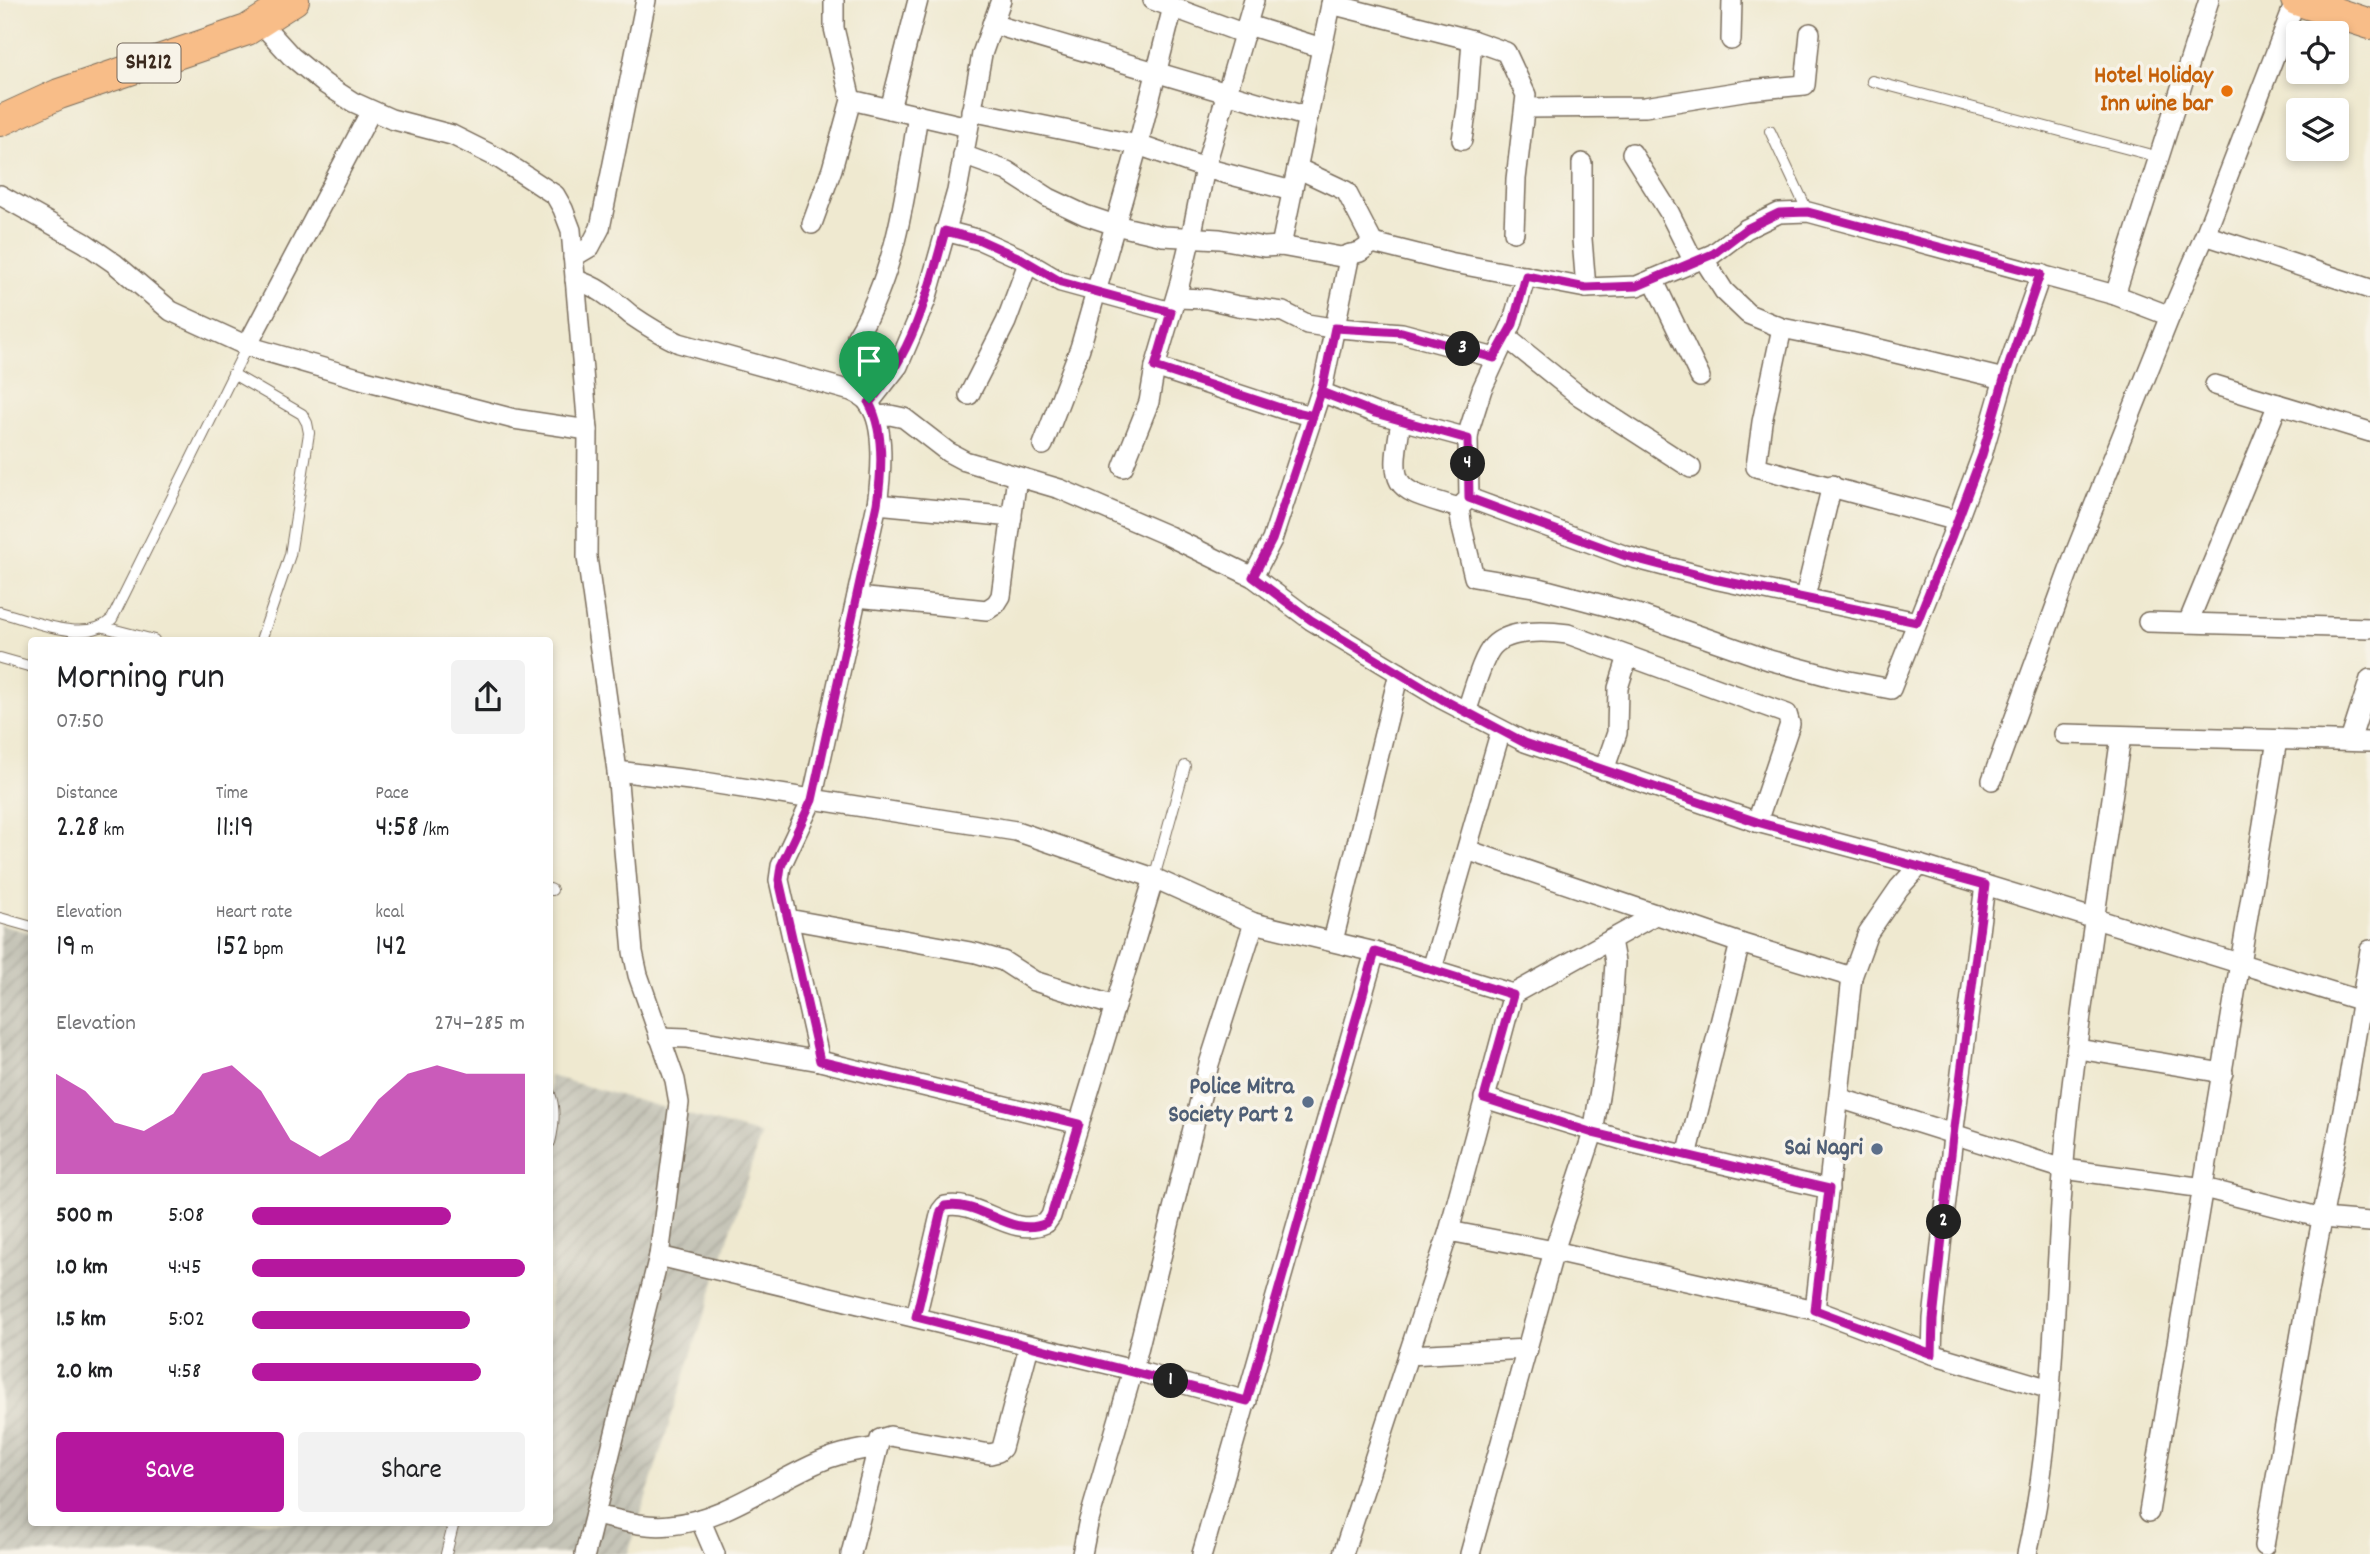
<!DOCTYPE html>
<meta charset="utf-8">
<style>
body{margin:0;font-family:Dekko,sans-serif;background:#f2f2f2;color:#202124;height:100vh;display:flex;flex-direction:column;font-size:26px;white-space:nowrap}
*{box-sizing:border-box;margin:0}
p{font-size:23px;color:#757577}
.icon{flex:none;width:38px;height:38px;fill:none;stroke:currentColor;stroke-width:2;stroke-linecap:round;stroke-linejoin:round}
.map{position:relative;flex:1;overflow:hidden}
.panel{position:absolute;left:28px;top:637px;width:525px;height:889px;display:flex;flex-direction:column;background:#fff;border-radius:7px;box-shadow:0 4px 10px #0003}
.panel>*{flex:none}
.fabs{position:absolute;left:2286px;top:21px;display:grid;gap:14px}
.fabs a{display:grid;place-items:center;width:63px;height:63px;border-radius:7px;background:#fff;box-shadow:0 4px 10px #0003;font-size:35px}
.pin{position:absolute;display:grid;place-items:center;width:60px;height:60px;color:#fff;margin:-72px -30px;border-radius:50% 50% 50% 0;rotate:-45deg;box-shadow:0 0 7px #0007}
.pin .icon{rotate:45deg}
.km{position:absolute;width:35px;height:35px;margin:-18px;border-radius:50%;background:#222;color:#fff;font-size:19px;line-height:35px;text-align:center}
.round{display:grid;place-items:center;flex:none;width:74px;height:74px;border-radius:7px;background:#f2f2f2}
.overview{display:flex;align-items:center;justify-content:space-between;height:119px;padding:0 28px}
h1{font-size:38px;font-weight:600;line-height:52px}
.metrics{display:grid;grid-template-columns:repeat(3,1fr);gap:10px;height:119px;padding:7px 28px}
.metrics div{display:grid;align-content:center}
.metrics b{font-size:30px;font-weight:600}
.metrics small{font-size:19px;font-weight:400}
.metrics p{font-size:19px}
.chart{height:196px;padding:14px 28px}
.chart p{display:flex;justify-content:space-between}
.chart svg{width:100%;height:126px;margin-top:7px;fill:#b5179e;opacity:.7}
.button{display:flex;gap:14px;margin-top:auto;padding:14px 28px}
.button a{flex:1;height:80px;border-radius:7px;background:#b5179e;color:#fff;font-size:28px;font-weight:600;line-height:80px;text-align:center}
.button a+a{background:#f2f2f2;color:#202124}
ul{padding:0 28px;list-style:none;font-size:23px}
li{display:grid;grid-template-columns:112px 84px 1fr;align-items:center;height:52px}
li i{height:18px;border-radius:9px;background:#b5179e}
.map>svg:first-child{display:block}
.industrial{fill:url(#industrial-furrows)}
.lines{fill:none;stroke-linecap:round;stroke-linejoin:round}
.service-casing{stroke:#7a6d5c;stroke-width:12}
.minor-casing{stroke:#7a6d5c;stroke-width:22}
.primary-casing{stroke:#7a6d5c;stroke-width:32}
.service{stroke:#fff;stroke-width:10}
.minor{stroke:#fff;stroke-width:19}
.primary{stroke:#f8bd88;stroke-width:30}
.route-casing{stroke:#fff;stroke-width:14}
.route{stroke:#b5179e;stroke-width:9}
.food-dot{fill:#e8710a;stroke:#f7f3e8;stroke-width:2.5}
.service-dot{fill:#5c6f8a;stroke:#f7f3e8;stroke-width:2.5}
.labels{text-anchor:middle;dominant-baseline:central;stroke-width:7;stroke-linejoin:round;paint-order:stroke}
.shield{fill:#f7f3e8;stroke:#73665b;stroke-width:2}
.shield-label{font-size:23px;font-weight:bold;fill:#3b2a1e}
.food-label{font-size:24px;font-weight:bold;fill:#c56008;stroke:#f7f3e8;text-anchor:end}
.service-label{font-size:24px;font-weight:bold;fill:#4e5e75;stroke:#f7f3e8;text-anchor:end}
</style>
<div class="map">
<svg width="2370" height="1554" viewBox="0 0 2370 1554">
<defs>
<pattern id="industrial-furrows" width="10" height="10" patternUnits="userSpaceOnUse" patternTransform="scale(1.75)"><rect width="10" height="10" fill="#c6c5b8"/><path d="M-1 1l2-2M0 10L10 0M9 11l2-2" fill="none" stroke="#aba99e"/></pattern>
</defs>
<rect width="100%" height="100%" fill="#f7f3e8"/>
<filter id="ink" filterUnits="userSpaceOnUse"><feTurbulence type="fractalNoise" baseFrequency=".0143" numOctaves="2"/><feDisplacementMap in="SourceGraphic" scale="14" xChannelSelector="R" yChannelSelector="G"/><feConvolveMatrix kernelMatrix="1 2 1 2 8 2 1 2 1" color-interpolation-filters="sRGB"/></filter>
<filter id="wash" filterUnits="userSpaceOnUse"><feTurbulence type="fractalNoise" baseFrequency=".00686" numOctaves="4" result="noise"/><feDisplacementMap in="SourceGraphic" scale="28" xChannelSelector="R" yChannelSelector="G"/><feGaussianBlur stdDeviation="1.57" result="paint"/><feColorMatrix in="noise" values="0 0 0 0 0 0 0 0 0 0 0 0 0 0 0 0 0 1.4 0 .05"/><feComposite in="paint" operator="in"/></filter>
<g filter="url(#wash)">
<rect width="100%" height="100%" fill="#efe9d0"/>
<!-- industrial -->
<polygon class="industrial" points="0,925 31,933 32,1522 550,1522 550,1076 761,1135 628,1554 0,1554"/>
</g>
<g filter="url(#ink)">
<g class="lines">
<defs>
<g id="service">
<polyline points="1872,81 2159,157"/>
<polyline points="1770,131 1808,212"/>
<polyline points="233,374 302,414 307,423 309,433 290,555 261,640"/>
<path d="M0,612c31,8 86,33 112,7l135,-273"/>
<polyline points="104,627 154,640"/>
<polyline points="0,658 32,667"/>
<polyline points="1154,878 1185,766"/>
<polyline points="550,889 552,890"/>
<polyline points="0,918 32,927"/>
<path d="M550,1094c6,16 4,32 0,48"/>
<polyline points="446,1554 454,1522"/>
</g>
<g id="minor">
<polyline points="1153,0 1245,34"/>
<polyline points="1331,4 1472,40 1506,52 1526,95 1516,179 1514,232"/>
<polyline points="260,22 291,56 325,84 353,102 391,119 452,135 500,159 555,195 563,209 571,230 588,430 587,557 617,771 633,952 638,975 675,1080 679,1103 659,1256 585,1554"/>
<polyline points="992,24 1308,117"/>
<polyline points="1248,25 1322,48"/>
<polyline points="1731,40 1732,0"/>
<polyline points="851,100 968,127"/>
<polyline points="1525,108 1645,107 1749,90 1805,85 1810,33"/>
<polyline points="890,109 918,0"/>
<polyline points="971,111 1138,145 1205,168 1292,191"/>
<polyline points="1462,140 1467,108 1472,40"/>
<polyline points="1632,153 1669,212 1694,262"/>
<polyline points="963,155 1007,171 1049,198 1085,215 1115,225 1163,236 1220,239 1264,247 1281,246 1341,257 1360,252 1373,243"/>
<polyline points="1582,163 1582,239 1586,288"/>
<polyline points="1297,168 1346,191 1373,243 1449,262 1586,288 1637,286 1713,254 1746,229 1779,213 1808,212 2115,295 2170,316"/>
<polyline points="0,195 85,243 114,263 171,311 247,346 361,379 514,419 588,430"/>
<polyline points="812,224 832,169 851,100 834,28 834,0"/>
<polyline points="945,231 980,240 1020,258 1061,282 1171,312"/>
<polyline points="2205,235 2370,289"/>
<polyline points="1281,246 1332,0"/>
<polyline points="573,257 590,247 600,228 646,0"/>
<polyline points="1703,258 1724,291 1748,314 1782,328 1850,342 2004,379"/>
<polyline points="1526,276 1512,324 1482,389 1470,427 1468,438 1469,498 1459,508 1462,528 1474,577 1539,588 1637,614 1769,660 1844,680 1891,689 1952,535 1982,455 2004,379 2041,274"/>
<polyline points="1653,279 1700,377"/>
<path d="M575,280c23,6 38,20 56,35 16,11 31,20 48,28l172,48c7,3 14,6 18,13 17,21 12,74 8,100l-65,296 -31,66 -2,14 41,181"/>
<polyline points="2115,295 2209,0"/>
<polyline points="1176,298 1207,299 1238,306 1283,312 1307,324 1326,327 1402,333 1495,358"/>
<polyline points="1782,328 1762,422 1756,467 1958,521"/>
<path d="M857,336c40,-66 49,-146 61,-221"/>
<polyline points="1506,337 1578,395 1691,468"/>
<polyline points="247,346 371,111"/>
<polyline points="1155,367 1283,409 1313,416"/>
<polyline points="2215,385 2370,432"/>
<polyline points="1321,392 1375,413 1468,438"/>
<polyline points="969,395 1006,322 1028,263"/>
<polyline points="869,403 898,366 926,300 957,191 982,54 1001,0"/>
<polyline points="876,416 890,415 904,418 948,452 965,461 1060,489 1169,536 1253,577 1311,620 1442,699 1525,742 1757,822 1920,865 2362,1001"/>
<path d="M1401,421c-12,71 -7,67 58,87"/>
<polyline points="1043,445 1080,348 1138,145 1173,7"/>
<polyline points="1123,467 1149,402 1155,367 1179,286 1193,228 1205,168 1254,0"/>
<polyline points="1469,498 1626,556 1714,579 1917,622"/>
<polyline points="877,504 1012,517"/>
<polyline points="1253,577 1272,540 1323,385 1350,254"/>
<polyline points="857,597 987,610 996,604 1001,596 1017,477"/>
<polyline points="1805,597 1832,485"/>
<polyline points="2148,622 2370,628"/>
<polyline points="2188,623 2278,404"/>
<path d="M1466,712c7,-18 15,-53 27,-66 16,-17 54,-15 75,-12l219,80 3,10 -33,98"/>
<polyline points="2064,734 2370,742"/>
<polyline points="2350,741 2370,679"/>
<polyline points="1604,770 1617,733 1618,688 1628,656"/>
<polyline points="617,771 698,781 1016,831 1154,878 1254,923 1375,952 1513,994 1449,1231 1343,1554"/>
<polyline points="1992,780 2076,551 2170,316 2205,235 2296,0"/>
<polyline points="1467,850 1740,943 1852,977"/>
<polyline points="788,919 976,953 1003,961 1034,981 1115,1006"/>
<polyline points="1333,941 1399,673"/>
<polyline points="1432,969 1501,730"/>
<polyline points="1513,994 1657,914"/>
<polyline points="659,1037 687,1038 820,1061 1079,1124"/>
<polyline points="2078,1049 2223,1073"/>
<polyline points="1484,1098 1629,1142 1829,1189"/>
<polyline points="1839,1098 2064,1169 2204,1188 2322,1218 2370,1222"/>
<polyline points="1687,1156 1740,943"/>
<polyline points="1449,1231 1554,1251 1815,1310 1932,1354 2050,1389"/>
<polyline points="659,1256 1133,1370 1247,1401"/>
<polyline points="1815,1310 1852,977 1868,933 1899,888 1920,865"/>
<path d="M916,1317l25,-106 4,-5c35,-7 65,33 101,17l5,-7 103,-338"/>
<polyline points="1932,1354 1933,1319 1953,1136 1985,885"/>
<polyline points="1408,1355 1528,1349"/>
<polyline points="2149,1512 2277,740"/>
<path d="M595,1515c24,5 50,13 75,10 55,-5 104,-45 154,-65 17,-7 35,-10 53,-13"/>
<polyline points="700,1519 715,1554"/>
<polyline points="2264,1546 2307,1298 2347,1089 2370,950"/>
<polyline points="851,1554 880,1439 890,1436 990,1454 998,1452 1002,1448 1029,1346"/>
<polyline points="1082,1554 1088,1524 1133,1370 1209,1064 1254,923"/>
<polyline points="1202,1554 1375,952"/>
<polyline points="1470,1554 1554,1251 1593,1133 1611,1023 1615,962 1611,940"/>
<path d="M2027,1554c32,-141 25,-290 41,-434 14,-128 35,-256 53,-384"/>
</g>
<g id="primary">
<polyline points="2296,0 2370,24"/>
<polyline points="0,121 59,94 247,30 294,0"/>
</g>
</defs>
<!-- service casing -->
<use href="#service" class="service-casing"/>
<!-- minor casing -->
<use href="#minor" class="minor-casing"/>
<!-- primary casing -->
<use href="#primary" class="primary-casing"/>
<!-- service -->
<use href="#service" class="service"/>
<!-- minor -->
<use href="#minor" class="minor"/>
<!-- primary -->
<use href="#primary" class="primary"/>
</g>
</g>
<g class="lines" filter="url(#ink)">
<defs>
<path id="route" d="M869,403c16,29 13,69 8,101l-65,296 -31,66 -2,14 41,181 259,63 -28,92 -5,7c-36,16 -66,-24 -101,-17l-4,5 -25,106 331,84 128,-449 138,43 -29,103 109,35 236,56 -14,121 117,44 1,-34 20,-184 32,-251 -228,-63 -232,-79 -83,-44 -131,-79 -58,-43 19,-37 36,-109c5,-15 10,-31 15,-46l12,-57 67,4 92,26 19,-34 13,-48 60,12 51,-2 76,-32 33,-25 33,-16 29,-1 232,62 -36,105 -22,76 -30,80 -35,87 -203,-43 -88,-23 -157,-58 -1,-59 -93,-26 -54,-21 -8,24 -30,-7 -128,-42 16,-55 -110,-30 -41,-24 -40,-18 -35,-9c-17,63 -32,122 -76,172"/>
</defs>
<!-- route casing -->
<use href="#route" class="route-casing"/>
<!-- route -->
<use href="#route" class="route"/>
</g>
<!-- markers -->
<circle class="food-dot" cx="2227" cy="91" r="7"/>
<g class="service-dot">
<circle cx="1308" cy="1102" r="7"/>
<circle cx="1877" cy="1149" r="7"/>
</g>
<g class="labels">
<!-- shield labels -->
<rect class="shield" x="117.5" y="43.5" width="63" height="39" rx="5"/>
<g class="shield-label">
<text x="149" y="63">SH212</text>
</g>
<!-- food labels -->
<g class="food-label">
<text x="2213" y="77">Hotel Holiday<tspan x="2213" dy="28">Inn wine bar</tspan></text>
</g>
<!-- service labels -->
<g class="service-label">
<text x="1294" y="1088">Police Mitra<tspan x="1294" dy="28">Society Part 2</tspan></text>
<text x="1863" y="1149">Sai Nagri</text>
</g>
</g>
</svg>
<div class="fabs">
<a><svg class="icon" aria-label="locate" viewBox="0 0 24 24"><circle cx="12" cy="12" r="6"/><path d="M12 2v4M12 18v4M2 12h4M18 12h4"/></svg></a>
<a><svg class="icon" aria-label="layers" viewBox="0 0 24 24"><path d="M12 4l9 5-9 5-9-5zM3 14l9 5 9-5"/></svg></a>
</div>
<div class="pin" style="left:869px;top:403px;background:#1e9e55"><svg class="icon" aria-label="arrive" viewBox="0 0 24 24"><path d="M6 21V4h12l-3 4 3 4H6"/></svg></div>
<b class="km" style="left:1171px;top:1381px">1</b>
<b class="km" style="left:1944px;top:1222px">2</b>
<b class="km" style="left:1463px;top:349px">3</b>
<b class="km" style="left:1468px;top:464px">4</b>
<section class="panel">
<div class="overview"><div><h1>Morning run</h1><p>07:50</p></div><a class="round"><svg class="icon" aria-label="share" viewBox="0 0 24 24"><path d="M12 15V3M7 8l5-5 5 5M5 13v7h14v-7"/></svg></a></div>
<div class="metrics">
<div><p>Distance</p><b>2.28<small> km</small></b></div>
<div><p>Time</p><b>11:19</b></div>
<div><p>Pace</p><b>4:58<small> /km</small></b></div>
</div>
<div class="metrics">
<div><p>Elevation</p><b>19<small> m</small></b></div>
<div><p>Heart rate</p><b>152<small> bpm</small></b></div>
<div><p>kcal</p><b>142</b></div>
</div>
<div class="chart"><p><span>Elevation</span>274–285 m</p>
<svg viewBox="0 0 160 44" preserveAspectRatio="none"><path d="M0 44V9L10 15L20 26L30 29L40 23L50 9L60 6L70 15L80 32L90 38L100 32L110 18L120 9L130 6L140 9L150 9L160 9V44z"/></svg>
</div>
<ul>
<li><b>500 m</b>5:08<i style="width:73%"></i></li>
<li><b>1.0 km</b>4:45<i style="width:100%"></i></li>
<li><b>1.5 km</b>5:02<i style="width:80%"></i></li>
<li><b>2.0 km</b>4:58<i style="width:84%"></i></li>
</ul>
<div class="button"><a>Save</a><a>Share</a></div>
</section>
</div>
